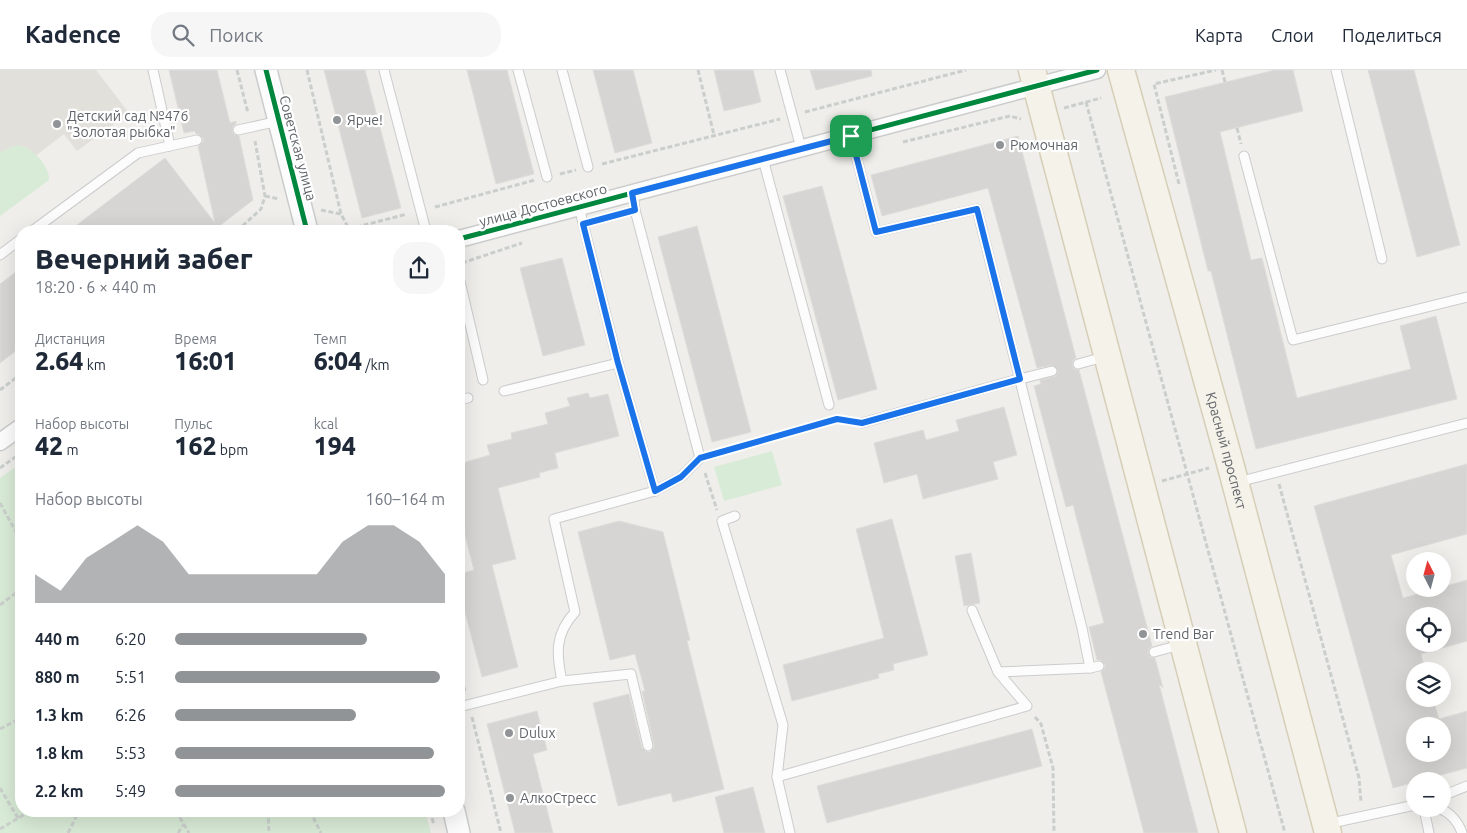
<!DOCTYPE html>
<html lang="ru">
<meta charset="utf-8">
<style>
body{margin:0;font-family:Ubuntu,sans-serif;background:#f6f6f7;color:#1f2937;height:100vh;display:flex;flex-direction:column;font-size:19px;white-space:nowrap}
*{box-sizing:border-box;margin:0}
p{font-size:16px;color:#747a83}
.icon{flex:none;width:28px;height:28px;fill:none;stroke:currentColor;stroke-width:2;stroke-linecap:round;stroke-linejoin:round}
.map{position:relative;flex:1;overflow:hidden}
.drawer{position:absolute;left:15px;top:155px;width:450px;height:592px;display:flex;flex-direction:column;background:#fff;border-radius:20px;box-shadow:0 5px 20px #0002}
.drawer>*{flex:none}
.needle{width:32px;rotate:354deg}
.tools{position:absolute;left:1406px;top:482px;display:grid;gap:10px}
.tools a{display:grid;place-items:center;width:45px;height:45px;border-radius:50%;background:#fff;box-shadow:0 5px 20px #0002;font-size:25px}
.pin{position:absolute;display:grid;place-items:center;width:42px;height:42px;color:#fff;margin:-21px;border-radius:10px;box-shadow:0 2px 8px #0006}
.round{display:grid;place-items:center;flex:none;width:52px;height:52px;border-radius:20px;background:#f6f6f7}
.overview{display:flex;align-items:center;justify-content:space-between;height:85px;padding:0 20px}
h1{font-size:28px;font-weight:800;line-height:38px}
.stats{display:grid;grid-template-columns:repeat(3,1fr);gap:8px;height:85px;padding:5px 20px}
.stats div{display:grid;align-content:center}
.stats b{font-size:25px;font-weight:800}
.stats small{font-size:14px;font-weight:400}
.stats p{font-size:14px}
.chart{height:140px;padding:10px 20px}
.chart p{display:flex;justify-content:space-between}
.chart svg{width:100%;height:90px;margin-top:5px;fill:#919496;opacity:.7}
ul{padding:0 20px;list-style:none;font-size:16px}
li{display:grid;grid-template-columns:80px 60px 1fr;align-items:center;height:38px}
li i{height:12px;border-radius:6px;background:#919496}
header{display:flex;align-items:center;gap:30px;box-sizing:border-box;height:70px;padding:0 25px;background:#fff;border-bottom:1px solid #e0e1e3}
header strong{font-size:24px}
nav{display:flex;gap:28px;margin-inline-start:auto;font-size:18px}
.search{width:350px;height:45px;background:#f6f6f7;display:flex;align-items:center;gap:12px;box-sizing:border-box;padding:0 18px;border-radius:20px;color:#747a83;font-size:19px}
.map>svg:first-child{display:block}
.education{fill:#e2e0da}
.green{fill:#d8ebd6}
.building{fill:#d6d5d3;stroke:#deddd9;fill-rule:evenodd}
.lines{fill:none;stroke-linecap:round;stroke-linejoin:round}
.service-casing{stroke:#cbcccc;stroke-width:11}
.minor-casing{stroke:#cbcccc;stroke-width:19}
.tertiary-casing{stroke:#cbcccc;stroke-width:24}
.primary-casing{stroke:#d7ceb8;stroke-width:29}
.path{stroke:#cacfcc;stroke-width:3;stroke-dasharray:5 2.5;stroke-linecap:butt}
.service{stroke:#fdfcfc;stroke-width:9}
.minor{stroke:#fdfcfc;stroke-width:16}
.tertiary{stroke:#fdfcfc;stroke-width:21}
.primary{stroke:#f4f2e9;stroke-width:26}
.cycleway-casing{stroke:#fff;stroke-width:8}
.cycleway{stroke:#00873e;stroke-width:5}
.route-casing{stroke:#fff;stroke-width:10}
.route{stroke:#1a73e8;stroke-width:6}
.poi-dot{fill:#919496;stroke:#fff;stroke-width:2}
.labels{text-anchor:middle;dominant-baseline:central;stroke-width:4.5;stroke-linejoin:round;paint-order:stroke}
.poi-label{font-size:14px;fill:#5f6368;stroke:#fff;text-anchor:start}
.street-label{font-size:14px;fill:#5f6368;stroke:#fff}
</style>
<header>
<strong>Kadence</strong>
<div class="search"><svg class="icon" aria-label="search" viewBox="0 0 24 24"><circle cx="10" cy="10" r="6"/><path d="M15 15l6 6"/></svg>Поиск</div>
<nav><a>Карта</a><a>Слои</a><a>Поделиться</a></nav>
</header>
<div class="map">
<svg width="1467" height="763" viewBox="0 0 1467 763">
<rect width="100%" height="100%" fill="#efeeea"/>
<!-- education -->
<polygon class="education" points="0,0 96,0 129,43 77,81 64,64 0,113"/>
<!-- green -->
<g class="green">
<path d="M17,75c14,0 33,22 32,35l-49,36v-64z"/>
<polygon points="772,381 782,415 724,431 714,397"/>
<polygon points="21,393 21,741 425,741 431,763 0,763 0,408"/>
</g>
<!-- building -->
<g class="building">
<polygon points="169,0 217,0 230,53 236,51 236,54 233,56 232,61 234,65 239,66 253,130 218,157 221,161 69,161 165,88 215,153 198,76 203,72 203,68 199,64 196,64 195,61 184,63"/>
<polygon points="324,0 365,0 401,138 362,148"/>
<polygon points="467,0 507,0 534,104 496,114"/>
<polygon points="593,0 633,0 652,73 615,83"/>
<polygon points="714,0 753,0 761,32 724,41"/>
<polygon points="810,0 871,0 872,6 816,20"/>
<polygon points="1275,0 1293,0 1303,41 1220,62 1251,190 1262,188 1297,328 1411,299 1400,256 1436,246 1457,329 1256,379 1211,201 1208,201 1165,27"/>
<polygon points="1368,0 1414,0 1460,175 1417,187"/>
<polygon points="1018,66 1076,288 1073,290 1072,295 1074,299 1079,300 1152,576 1149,578 1148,583 1150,587 1155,588 1163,618 1159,614 1198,763 1144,763 1101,602 1105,598 1105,594 1101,590 1097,590 1089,557 1104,553 1073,435 1066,437 1034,316 1041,314 1040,310 1056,306 1058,300 1053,295 1037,298 988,118 882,146 871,105"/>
<polygon points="822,116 877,319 838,330 783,126"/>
<polygon points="697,156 751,362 712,372 658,167"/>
<polygon points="562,188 585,275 543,286 520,198"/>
<polygon points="21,198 21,277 0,293 0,214"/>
<polygon points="588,323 590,328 608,324 619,366 555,383 558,398 539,403 540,407 498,418 516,489 492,495 518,597 482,607 459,519 459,504 474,500 464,461 459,462 459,394 490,385 487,375 512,369 511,363 548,354 545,343 570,336 567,328"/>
<polygon points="1004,337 1017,385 993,392 998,409 923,429 917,404 884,413 874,373 923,360 926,370 959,361 956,350"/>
<path d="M1467,394v70l-76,21 12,43 33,-9h6v-2l25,-7v61l-46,13 4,17h-10v28h18l6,20 28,-8v57l-74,20 -79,-282zM1415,546h27v28h-27zM1415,656h27v28h-27z"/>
<polygon points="892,449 928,585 893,594 894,600 878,604 879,608 792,631 783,595 884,568 856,459"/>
<polygon points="619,451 663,462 690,570 687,571 724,719 673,732 671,723 618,736 593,633 629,624 642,678 646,682 650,682 654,678 654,675 642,621 645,621 635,584 610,590 578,462"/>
<polygon points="971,483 980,533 964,536 955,486"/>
<polygon points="537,641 547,680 533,684 553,763 515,763 487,654"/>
<polygon points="1032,659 1042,696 827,753 817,716"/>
<polygon points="753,717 765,763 724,763 715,727"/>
</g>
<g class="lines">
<defs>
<g id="service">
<polyline points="153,0 170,76"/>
<polyline points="384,0 426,161"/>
<polyline points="518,0 547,107"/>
<polyline points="562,0 588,97"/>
<polyline points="780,0 801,78"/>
<polyline points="1336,0 1382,189"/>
<polyline points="238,60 279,51"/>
<polyline points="851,66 876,162 977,139 1082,558 1090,598"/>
<polyline points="1244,86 1293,270 1467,227"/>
<polyline points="763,89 829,335"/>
<polyline points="579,137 618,293 655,421"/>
<polyline points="32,161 138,83 197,70"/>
<polyline points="0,185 21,169"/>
<polyline points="459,207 483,310"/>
<polyline points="1078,294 1104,287"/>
<polyline points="504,321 618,293"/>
<polyline points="459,330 468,328"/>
<polyline points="862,353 1004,313 1052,301"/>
<polyline points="1238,412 1467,353"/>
<polyline points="735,446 722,451 783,655 777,707"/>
<polyline points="972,540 998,602 1090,598 1099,596"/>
<polyline points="1154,582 1180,575"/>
<polyline points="562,611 631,604 648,676"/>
<path d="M459,637l103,-26c-6,-28 -7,-47 13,-69l-21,-93 101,-28 26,-14 19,-19 -65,-248 -2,-17"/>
<polyline points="1442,726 1467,716"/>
<polyline points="1424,739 1429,763"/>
<path d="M1440,739c10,3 19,14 22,24"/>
<polyline points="1327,754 1415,735"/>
<polyline points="790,763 777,707 1027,636 998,602"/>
</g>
<g id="minor">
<polyline points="459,169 1097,0"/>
<polyline points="0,372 21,357"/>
</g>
<g id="tertiary">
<polyline points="266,0 307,161"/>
<polyline points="454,741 459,763"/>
</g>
<g id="primary">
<polyline points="1032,0 1233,763"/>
<path id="s1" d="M1121,0l109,393 98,370"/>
</g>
</defs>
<!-- service casing -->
<use href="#service" class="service-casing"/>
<!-- minor casing -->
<use href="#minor" class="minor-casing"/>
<!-- tertiary casing -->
<use href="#tertiary" class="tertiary-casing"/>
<!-- primary casing -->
<use href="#primary" class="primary-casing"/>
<!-- path -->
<g class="path">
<polyline points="237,0 248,43"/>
<polyline points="307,0 341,144 350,161"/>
<polyline points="698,0 714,65"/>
<polyline points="1222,0 1225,12"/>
<polyline points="1086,32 1285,763"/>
<polyline points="1064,38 1101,28"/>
<polyline points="805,42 966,0"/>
<polyline points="1237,58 1241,74"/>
<polyline points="903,72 1010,46 1021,49"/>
<polyline points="602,94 780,49"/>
<polyline points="560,104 576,100"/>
<polyline points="1179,114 1154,14 1216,0"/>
<polyline points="265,126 279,129"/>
<polyline points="435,137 535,110"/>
<polyline points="321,140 341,144"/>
<polyline points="349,159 407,144"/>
<polyline points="237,161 261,139 265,126 255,71"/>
<polyline points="462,193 522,173"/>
<polyline points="0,320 21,304"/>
<polyline points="713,385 837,349 849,351"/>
<polyline points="0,398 21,383"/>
<polyline points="705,403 717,440"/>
<polyline points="1162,411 1209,398"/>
<polyline points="1279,414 1359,708 1361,732"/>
<polyline points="0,433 21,471"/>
<polyline points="0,535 21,519"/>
<polyline points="459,594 465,622"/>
<polyline points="472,647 501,763"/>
<polyline points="1035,647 1041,654 1053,698 1054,763"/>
<polyline points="0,659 21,648"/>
<polyline points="0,718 18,748"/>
<polyline points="176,741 189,763"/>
<polyline points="268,741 269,763"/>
<polyline points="310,741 321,763"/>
<polyline points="430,741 434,755"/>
<polyline points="0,759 30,741"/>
<polyline points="68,763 79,741"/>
<polyline points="178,763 184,754"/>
</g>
<!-- service -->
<use href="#service" class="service"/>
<!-- minor -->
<use href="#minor" class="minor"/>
<!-- tertiary -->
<use href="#tertiary" class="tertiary"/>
<!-- primary -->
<use href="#primary" class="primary"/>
<defs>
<g id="cycleway">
<polyline points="266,0 307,161"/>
<polyline points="459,169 1097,0"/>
</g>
</defs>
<!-- cycleway casing -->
<use href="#cycleway" class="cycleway-casing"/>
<!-- cycleway -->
<use href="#cycleway" class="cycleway"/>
</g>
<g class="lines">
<defs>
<polygon id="route" points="851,66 876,162 977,139 1020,309 862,353 837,349 700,388 681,407 655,421 618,293 583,154 635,140 632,123"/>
</defs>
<!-- route casing -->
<use href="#route" class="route-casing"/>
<!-- route -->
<use href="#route" class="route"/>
</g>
<!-- markers -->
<g class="poi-dot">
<circle cx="337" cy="50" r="5"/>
<circle cx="57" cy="54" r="5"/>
<circle cx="1000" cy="75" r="5"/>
<circle cx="1143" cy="564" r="5"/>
<circle cx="509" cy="663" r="5"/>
<circle cx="510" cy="728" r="5"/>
</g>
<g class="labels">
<!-- poi labels -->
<g class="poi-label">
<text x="67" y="46">Детский сад №476<tspan x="67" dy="16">"Золотая рыбка"</tspan></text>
<text x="347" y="50">Ярче!</text>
<text x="1010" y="75">Рюмочная</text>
<text x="1153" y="564">Trend Bar</text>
<text x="519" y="663">Dulux</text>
<text x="520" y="728">АлкоСтресс</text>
</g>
<!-- street labels -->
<g class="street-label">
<text transform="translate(298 78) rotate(75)">Советская улица</text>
<text transform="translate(543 135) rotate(-15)">улица Достоевского</text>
<text stroke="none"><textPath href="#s1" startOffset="395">Красный проспект</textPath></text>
</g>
</g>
</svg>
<div class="tools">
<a><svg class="needle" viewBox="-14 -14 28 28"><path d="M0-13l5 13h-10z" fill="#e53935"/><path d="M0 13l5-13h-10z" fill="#747a83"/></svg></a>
<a><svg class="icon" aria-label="locate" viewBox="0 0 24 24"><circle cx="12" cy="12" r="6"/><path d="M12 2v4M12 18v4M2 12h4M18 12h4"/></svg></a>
<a><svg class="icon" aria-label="layers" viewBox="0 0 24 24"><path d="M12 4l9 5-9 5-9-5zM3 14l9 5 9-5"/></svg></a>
<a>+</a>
<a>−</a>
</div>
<div class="pin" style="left:851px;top:66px;background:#1e9e55"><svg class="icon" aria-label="arrive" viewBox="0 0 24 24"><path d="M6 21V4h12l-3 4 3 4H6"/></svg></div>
<section class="drawer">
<div class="overview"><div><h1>Вечерний забег</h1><p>18:20 · 6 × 440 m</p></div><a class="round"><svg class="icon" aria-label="share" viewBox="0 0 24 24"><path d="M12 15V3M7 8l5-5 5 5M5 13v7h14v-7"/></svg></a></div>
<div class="stats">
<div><p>Дистанция</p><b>2.64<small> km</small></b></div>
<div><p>Время</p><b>16:01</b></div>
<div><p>Темп</p><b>6:04<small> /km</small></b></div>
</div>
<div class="stats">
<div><p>Набор высоты</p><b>42<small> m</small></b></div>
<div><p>Пульс</p><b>162<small> bpm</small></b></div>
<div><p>kcal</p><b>194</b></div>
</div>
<div class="chart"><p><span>Набор высоты</span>160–164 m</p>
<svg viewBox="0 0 160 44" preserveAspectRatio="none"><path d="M0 44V30L10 38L20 22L30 14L40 6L50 14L60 30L70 30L80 30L90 30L100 30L110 30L120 14L130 6L140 6L150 14L160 30V44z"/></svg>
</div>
<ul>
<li><b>440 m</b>6:20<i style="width:71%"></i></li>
<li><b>880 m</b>5:51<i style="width:98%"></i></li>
<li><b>1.3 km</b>6:26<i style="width:67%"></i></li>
<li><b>1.8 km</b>5:53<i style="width:96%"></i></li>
<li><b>2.2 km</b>5:49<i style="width:100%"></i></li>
</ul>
</section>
</div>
